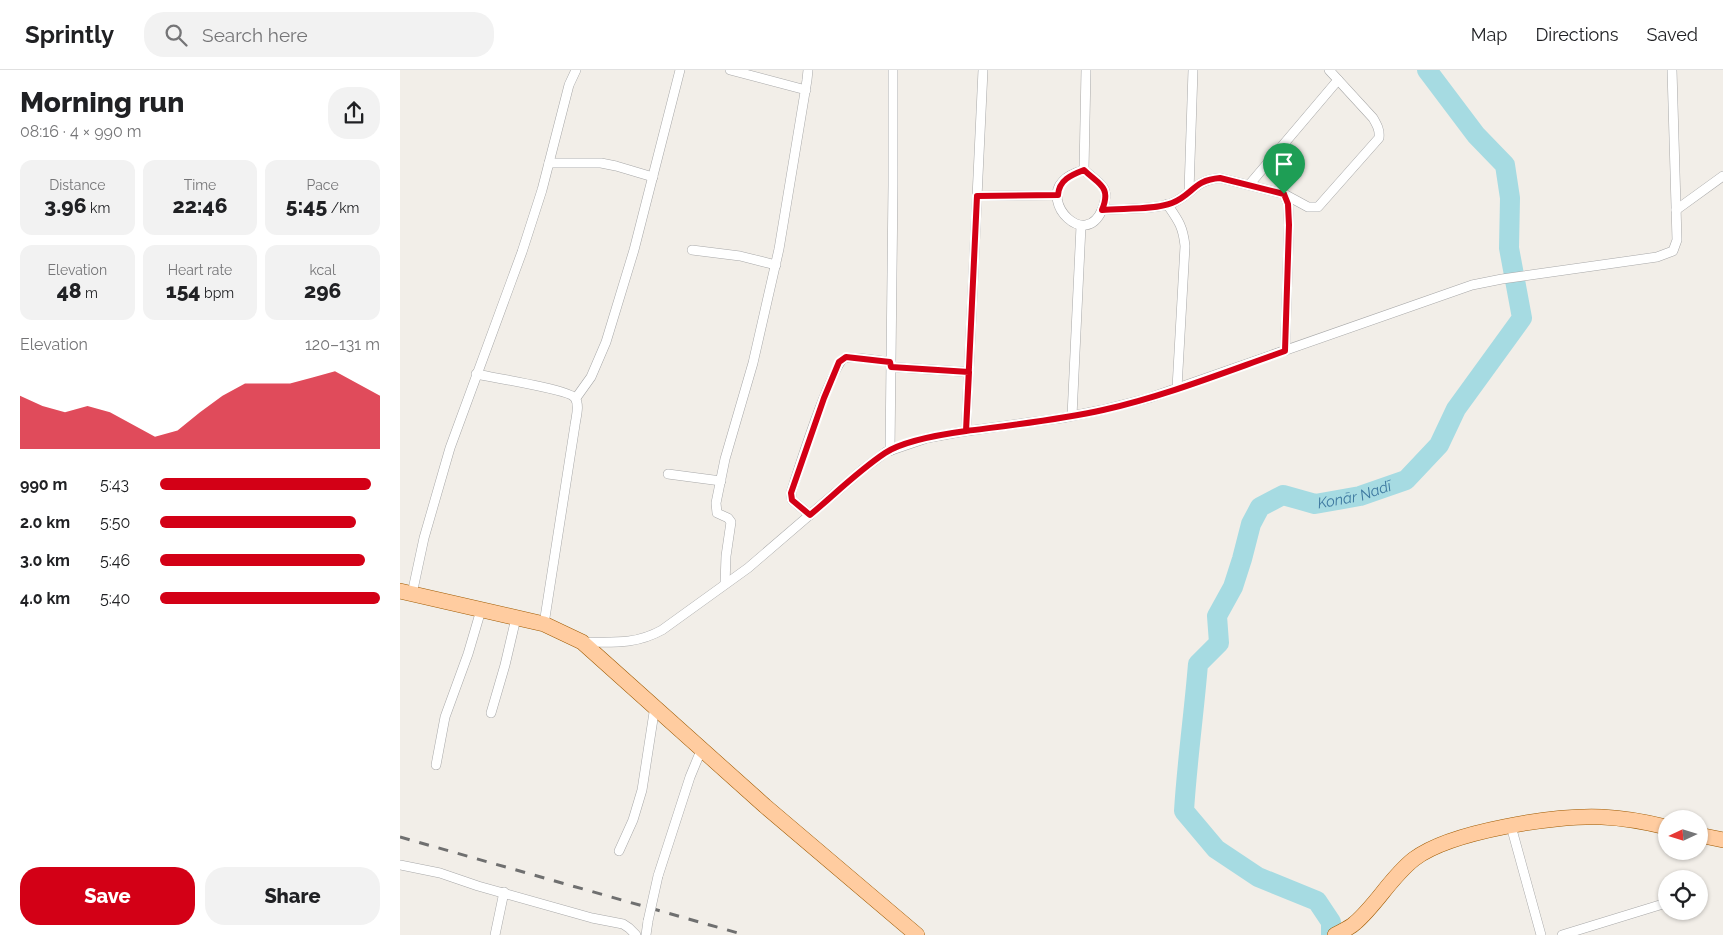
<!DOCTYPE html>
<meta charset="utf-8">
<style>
body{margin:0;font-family:Raleway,sans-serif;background:#f2f2f2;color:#202124;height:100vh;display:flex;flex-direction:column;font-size:19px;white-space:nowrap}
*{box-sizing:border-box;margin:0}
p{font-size:16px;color:#757577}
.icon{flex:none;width:28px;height:28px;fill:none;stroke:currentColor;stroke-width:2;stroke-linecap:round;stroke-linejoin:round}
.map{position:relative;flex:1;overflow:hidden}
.details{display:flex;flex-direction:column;background:#fff;width:400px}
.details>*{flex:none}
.needle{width:32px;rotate:266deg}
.fabs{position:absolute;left:1258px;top:740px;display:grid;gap:10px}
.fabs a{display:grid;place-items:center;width:50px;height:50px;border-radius:50%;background:#fff;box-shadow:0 1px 4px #0004;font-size:25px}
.pin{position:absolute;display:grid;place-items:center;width:42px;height:42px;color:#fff;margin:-51px -21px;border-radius:50% 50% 50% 0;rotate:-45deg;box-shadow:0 0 5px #0007}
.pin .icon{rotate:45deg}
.round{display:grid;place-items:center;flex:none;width:52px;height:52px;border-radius:20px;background:#f2f2f2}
.summary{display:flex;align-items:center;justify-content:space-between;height:85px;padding:0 20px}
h1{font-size:28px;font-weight:800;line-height:38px}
.stats{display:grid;grid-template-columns:repeat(3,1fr);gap:8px;height:85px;padding:5px 20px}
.stats div{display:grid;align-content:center;border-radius:12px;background:#f2f2f2;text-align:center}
.stats b{font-size:21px;font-weight:800}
.stats small{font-size:14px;font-weight:400}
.stats p{font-size:14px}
.chart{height:140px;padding:10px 20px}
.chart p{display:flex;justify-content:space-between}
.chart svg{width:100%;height:90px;margin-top:5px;fill:#d30016;opacity:.7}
.cta{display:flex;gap:10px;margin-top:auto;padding:10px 20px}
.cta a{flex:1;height:58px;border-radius:20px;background:#d30016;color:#fff;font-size:20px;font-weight:800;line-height:58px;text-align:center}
.cta a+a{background:#f2f2f2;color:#202124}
ul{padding:0 20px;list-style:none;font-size:16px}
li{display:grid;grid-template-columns:80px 60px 1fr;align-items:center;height:38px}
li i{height:12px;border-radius:6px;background:#d30016}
header{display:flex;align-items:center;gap:30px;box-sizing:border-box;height:70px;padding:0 25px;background:#fff;border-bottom:1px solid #e0e0e0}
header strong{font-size:24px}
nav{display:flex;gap:28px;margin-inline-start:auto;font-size:18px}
.search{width:350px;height:45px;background:#f2f2f2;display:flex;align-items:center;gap:12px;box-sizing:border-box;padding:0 18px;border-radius:20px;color:#757577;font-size:19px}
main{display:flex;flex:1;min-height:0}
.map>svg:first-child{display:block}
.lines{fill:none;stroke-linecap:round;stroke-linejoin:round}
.river{stroke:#a6dbe2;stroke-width:20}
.minor-casing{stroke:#a8a8a8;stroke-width:10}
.primary-casing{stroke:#9f5a00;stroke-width:16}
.minor{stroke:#fff;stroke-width:9}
.primary{stroke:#ffcca0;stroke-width:15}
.rail{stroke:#6f6f6f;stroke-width:3;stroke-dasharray:10 10;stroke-linecap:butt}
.minor-bridge-casing{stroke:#a8a8a8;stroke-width:10;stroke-linecap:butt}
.minor-bridge{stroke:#fff;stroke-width:9}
.route-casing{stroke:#fff;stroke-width:10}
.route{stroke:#d30016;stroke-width:6}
.labels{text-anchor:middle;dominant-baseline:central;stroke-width:4;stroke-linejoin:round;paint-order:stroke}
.water-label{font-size:15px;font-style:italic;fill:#3e79a0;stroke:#fff}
</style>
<header>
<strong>Sprintly</strong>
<div class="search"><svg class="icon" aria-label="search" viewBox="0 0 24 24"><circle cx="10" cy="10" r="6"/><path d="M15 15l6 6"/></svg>Search here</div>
<nav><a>Map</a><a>Directions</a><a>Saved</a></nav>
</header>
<main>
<section class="details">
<div class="summary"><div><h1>Morning run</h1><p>08:16 · 4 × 990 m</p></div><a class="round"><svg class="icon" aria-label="share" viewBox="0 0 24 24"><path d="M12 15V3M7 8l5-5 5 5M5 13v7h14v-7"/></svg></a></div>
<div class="stats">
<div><p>Distance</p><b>3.96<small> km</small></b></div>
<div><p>Time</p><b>22:46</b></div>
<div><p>Pace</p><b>5:45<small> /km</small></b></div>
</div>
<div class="stats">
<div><p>Elevation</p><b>48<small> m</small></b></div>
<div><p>Heart rate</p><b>154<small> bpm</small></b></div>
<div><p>kcal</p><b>296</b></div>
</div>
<div class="chart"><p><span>Elevation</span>120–131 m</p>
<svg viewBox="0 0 160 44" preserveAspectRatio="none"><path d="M0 44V18L10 23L20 26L30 23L40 26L50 32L60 38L70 35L80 26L90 18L100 12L110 12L120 12L130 9L140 6L150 12L160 18V44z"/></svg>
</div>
<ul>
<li><b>990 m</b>5:43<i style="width:96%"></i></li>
<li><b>2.0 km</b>5:50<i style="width:89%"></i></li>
<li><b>3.0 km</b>5:46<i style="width:93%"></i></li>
<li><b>4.0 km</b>5:40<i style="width:100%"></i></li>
</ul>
<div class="cta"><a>Save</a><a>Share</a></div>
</section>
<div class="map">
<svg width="1323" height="865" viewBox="0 0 1323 865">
<rect width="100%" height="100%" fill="#f2eee8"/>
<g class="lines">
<!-- river -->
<path class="river" id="s1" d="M931,865v-13l-14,-21 -59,-24 -42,-28 -32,-38c3,-49 10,-98 14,-147l21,-21 -2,-27 16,-29 9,-28 9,-35 9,-17 23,-12 32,9 45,-8 46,-16 33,-35 17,-36 66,-91 -13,-70 1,-50 -5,-33 -29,-30 -49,-65"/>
<defs>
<g id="minor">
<polyline points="330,0 406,20"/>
<polyline points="149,93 201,93 216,96 253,107"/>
<path d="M684,100c15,14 28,16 18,40 -17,39 -61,-7 -39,-29 5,-6 14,-9 21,-11z"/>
<polyline points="684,100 686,0"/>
<polyline points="849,115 938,10"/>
<polyline points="789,121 793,0"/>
<path d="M884,124l24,13h10l61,-69c1,-8 -2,-13 -6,-20l-44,-48"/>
<polyline points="577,126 658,125"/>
<path d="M767,134c11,16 16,22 18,42l-8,142"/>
<path d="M702,140c19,-2 54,0 70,-7 20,-8 22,-23 48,-25l64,16 4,10 1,21 -4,126"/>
<polyline points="1276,140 1323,106"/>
<polyline points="292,180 340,186 376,195"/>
<polyline points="491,297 569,302"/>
<path d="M76,304c14,3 94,16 99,24 5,7 1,19 0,27l-31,199"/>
<polyline points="176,328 191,307 206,272 234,180 280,0"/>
<polyline points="672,346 681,156"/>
<polyline points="566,361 583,0"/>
<polyline points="490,381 493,115 493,0"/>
<polyline points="268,404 321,411"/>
<path d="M410,445l-18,-15 -1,-7c6,-19 41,-131 54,-135 7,-2 36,3 46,4"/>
<polyline points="325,514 326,486 331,452 328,448 317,443 316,433 325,389 353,293 379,179 407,10 408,0"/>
<polyline points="12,524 24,468 50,378 122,182 142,120 169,15 176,0"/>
<path d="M182,572c30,0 53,3 80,-12l86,-62 114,-98 24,-18 41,-14 33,-6 102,-14 40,-8 47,-12 323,-113 30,-6 155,-22 16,-6 4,-11 -5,-170"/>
<polyline points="91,643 105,595 116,548"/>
<polyline points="36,695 45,647 68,584 81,540"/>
<polyline points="1111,756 1141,865"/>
<polyline points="219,781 233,750 242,720 255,636"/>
<polyline points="0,795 40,803 78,816 192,848 223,854 229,858 236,865"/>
<polyline points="258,806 290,707 302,678"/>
<polyline points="95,865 104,822"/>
<polyline points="246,865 248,851"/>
<polyline points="1162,865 1263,834"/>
</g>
<g id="primary">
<polyline points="0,521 144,554 182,572 365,736 517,865"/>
<polyline points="1299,765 1323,770"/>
<path d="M935,865c7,-4 15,-7 20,-12 22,-19 36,-46 59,-64 37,-28 142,-44 188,-42 21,1 44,5 64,10"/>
</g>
</defs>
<!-- minor casing -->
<use href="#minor" class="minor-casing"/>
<!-- primary casing -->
<use href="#primary" class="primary-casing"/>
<!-- minor -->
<use href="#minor" class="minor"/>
<!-- primary -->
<use href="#primary" class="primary"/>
<!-- rail -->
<polyline class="rail" points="0,767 345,865"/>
<defs>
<polyline id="minor-bridge" points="248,851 258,806"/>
</defs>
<!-- minor-bridge casing -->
<use href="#minor-bridge" class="minor-bridge-casing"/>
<!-- minor-bridge -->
<use href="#minor-bridge" class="minor-bridge"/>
</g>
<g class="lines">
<defs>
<path id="route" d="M884,124l-64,-16c-27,2 -27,17 -48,25 -17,7 -51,5 -70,7 10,-24 -4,-26 -18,-40 -13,5 -25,10 -26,25l-81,1 -11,235c-22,3 -63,10 -81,22 -27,18 -51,42 -75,62l-18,-15 -1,-7 33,-95 15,-36 7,-5 44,5 1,5 78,5 -3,59c46,-6 92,-11 137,-21 62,-14 122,-38 182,-59l4,-126 -1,-21 -4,-10"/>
</defs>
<!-- route casing -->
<use href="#route" class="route-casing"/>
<!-- route -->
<use href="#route" class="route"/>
</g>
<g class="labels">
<!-- water labels -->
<g class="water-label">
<text stroke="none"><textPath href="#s1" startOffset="624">Konār Nadī</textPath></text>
</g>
</g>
</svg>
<div class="fabs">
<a><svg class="needle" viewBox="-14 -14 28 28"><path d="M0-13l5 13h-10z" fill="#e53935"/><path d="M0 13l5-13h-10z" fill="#757577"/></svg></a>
<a><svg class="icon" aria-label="locate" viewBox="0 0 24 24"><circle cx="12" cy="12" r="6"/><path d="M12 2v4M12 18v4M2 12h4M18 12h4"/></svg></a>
</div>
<div class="pin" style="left:884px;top:124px;background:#1e9e55"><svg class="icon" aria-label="arrive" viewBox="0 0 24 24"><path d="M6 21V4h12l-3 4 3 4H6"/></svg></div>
</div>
</main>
